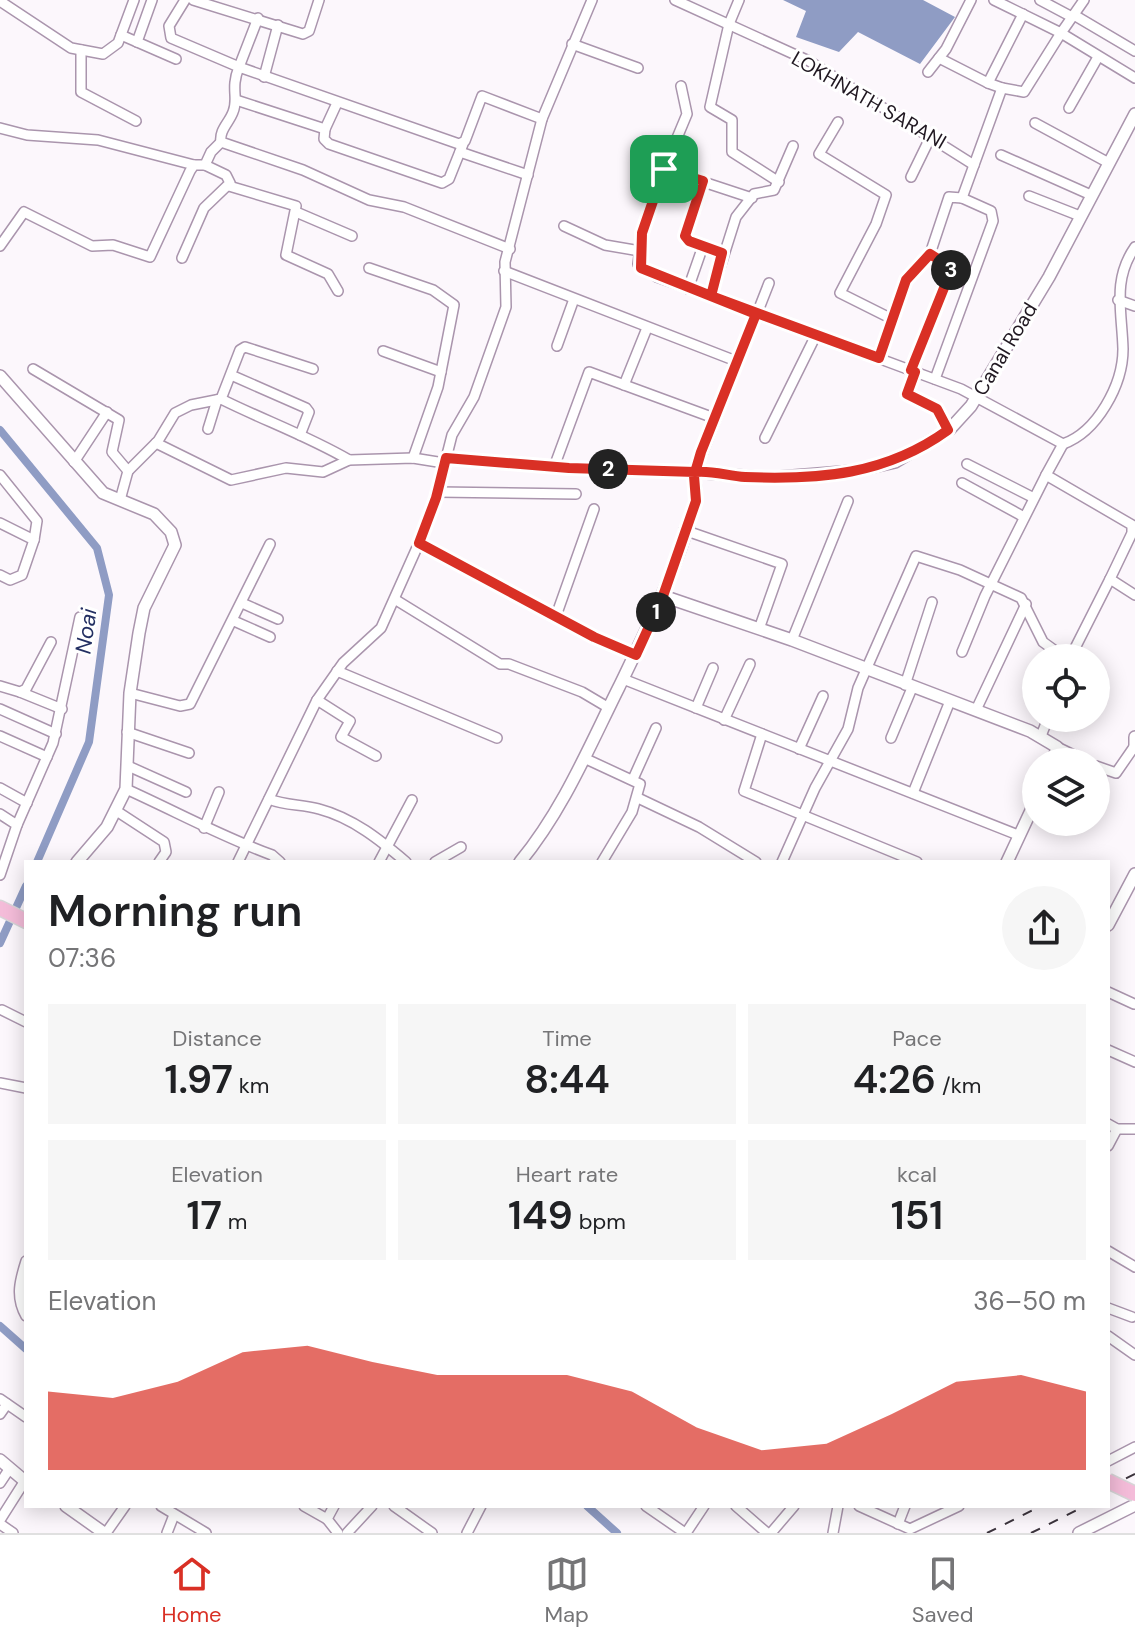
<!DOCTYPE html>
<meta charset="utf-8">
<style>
body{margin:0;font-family:"DM Sans",sans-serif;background:#f6f6f6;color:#202124;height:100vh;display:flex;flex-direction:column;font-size:30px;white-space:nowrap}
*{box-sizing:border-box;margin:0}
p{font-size:26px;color:#757577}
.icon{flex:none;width:44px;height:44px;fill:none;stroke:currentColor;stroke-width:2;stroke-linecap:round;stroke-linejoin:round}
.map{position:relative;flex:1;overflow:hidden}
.sheet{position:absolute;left:24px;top:860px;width:1086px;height:648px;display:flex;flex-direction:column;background:#fff;border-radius:0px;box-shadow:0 4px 20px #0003}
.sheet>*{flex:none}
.fabs{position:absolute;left:1022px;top:644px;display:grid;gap:16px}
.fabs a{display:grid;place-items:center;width:88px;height:88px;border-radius:50%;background:#fff;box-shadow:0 4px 20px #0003;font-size:40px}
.pin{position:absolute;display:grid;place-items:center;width:68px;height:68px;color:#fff;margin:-34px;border-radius:16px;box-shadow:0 4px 12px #0006}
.km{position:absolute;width:40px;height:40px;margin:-20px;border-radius:50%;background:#222;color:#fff;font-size:22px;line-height:40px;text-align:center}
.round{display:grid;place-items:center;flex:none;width:84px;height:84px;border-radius:42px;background:#f6f6f6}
.summary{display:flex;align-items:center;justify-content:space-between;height:136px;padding:0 24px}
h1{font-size:44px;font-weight:600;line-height:60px}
.stats{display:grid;grid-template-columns:repeat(3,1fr);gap:12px;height:136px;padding:8px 24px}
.stats div{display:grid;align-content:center;border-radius:0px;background:#f6f6f6;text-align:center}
.stats b{font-size:40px;font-weight:600}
.stats small{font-size:22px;font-weight:400}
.stats p{font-size:22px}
.chart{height:224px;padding:16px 24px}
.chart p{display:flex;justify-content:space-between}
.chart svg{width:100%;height:144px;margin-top:8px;fill:#d93025;opacity:.7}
.dock{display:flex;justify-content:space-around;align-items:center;height:112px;border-top:2px solid #e0e0e0;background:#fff;font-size:22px;color:#757577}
.dock a{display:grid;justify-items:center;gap:4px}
.dock .on{color:#d93025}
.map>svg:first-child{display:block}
.water{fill:#8f9cc4}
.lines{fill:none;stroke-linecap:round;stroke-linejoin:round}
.canal{stroke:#8f9cc4;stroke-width:8}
.minor-casing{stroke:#aa95ad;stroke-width:12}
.tertiary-casing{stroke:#aa95ad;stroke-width:14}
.primary-casing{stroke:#d7d5d7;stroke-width:17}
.minor{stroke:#fff;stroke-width:9}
.tertiary{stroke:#fff;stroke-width:11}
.primary{stroke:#f4bcd9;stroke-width:14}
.rail{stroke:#3b333c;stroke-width:2;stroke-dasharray:10 10;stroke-linecap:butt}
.primary-bridge-casing{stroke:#d7d5d7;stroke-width:17;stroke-linecap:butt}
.primary-bridge{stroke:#f4bcd9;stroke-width:14}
.route-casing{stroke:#fff;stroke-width:16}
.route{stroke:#d93025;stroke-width:10}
.labels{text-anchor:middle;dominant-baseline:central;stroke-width:6;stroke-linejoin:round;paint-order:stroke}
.street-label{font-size:20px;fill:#201821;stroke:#fff}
.water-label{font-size:22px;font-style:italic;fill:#232f62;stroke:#fff}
</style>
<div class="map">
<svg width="1135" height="1533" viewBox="0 0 1135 1533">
<rect width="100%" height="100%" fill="#fcf7fc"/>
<!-- water -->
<polygon class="water" points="783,0 923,0 955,17 920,64 858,32 839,52 796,37 806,11"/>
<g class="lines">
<!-- canal -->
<g class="canal">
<polyline points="0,430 97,548 109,595 89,742 37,862"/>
<polyline points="0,943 26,886"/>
<polyline points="0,1326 26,1349"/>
<polyline points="587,1506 617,1533"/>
</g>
<defs>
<g id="minor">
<path d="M185,0l-16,26 2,12 68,29c-9,22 0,31 -6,45 -4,11 -14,18 -12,30l82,28 66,30 35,7 106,42"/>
<polyline points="193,0 303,34 309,31 319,0"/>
<polyline points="675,0 809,61 974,165"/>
<polyline points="739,0 729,24 710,107 732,120 732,152 779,182"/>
<polyline points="994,0 1061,33 1084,0"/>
<polyline points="1040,0 1072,17"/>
<polyline points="0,1 71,48 103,54 118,43 134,0"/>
<polyline points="1074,15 1135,51"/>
<polyline points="258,18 239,67 459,144 465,141 482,96 542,119"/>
<polyline points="121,35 176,59"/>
<polyline points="137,42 152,0"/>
<polyline points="572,44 638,68"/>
<polyline points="81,50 81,92 136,121"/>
<polyline points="939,58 988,83"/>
<polyline points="928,72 946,49 971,0"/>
<polyline points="264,77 278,25"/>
<polyline points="681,86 687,114 654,193 642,233 638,264 657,277 711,296"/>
<polyline points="1002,88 1024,92 1061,33 1135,78"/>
<polyline points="236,100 325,129 337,103"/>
<polyline points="1069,108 1098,57"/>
<polyline points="838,122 819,154 886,195 876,224 840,293 892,319"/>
<polyline points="1035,123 1107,162"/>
<polyline points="0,128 27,135 98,140 194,165"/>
<polyline points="325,129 324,139 329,144 442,183 449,179 463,144"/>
<path d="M793,146l-19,44 -20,4 -18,23 -25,79 250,93 102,55c34,-12 60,-59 60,-95 -1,-38 -11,-69 12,-102"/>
<polyline points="460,152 528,175"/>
<polyline points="1001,155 1091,195"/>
<polyline points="664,169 752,198"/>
<polyline points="911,177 931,136"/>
<polyline points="703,181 685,236 689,241 722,253"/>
<polyline points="229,186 296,206 286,255 328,274 338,291"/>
<polyline points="1029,196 1080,216"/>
<polyline points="962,198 1002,88 988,83 1023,14"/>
<polyline points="296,212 352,236"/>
<polyline points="564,226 605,245 640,251"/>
<polyline points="0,246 24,212 92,246 113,245 150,257 190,171 194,165 205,165 211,152 221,142"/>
<polyline points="182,258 204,208 230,183 226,175 205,165"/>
<polyline points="369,268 433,290 454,305 438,387 413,458"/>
<polyline points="504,271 736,361"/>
<polyline points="688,289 703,246"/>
<polyline points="1118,300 1135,306"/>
<polyline points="557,346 574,299"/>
<polyline points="383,351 441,372"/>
<polyline points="879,358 906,280 930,254 949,197 962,198 991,211 993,221 935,379"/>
<polyline points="33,369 119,420 112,452 128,471 120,500"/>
<path d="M313,369l-68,-22 -5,3 -19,49c42,21 87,37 128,61"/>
<polyline points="911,370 952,268 930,254"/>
<polyline points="915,372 907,394 937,409 948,430"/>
<polyline points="231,375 306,408 309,412 300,435"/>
<polyline points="624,385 647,328"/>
<polyline points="208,429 217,400"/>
<polyline points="765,438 815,337"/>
<polyline points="156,443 231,480 286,468 323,472 349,460 413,458 444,463"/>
<polyline points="1063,444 1046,475 1132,525 1132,533 1110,579 1135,595"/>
<polyline points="446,458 569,468 695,472 769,283"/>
<polyline points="74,462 107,412"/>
<polyline points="967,464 1032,497"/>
<polyline points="554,467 589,372 714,418"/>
<polyline points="128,471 158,441 175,413 191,405 221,399"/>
<polyline points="0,475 37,521 34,540"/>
<polyline points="962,483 1024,517"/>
<polyline points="438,492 576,494"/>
<polyline points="0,523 34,540 22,575 10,580 0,575"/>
<polyline points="684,530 782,564 759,629"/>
<polyline points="419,543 594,637 636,655"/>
<polyline points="396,600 500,664 509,664 582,692 609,708"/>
<polyline points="242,603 278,619"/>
<polyline points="556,616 594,509"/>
<polyline points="234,621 270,637"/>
<polyline points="792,640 848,501"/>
<polyline points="962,652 985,596 1046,475"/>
<polyline points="1070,658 1110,579"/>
<polyline points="337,671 497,738"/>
<polyline points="623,679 1018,835"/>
<polyline points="905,685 932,602"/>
<polyline points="0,686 20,692 26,689 51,642"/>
<polyline points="20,692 62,709"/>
<polyline points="130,693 180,706 190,704 270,544"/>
<polyline points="317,700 350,721 341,737 376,756"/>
<polyline points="696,708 713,668"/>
<polyline points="0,709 56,734"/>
<polyline points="976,710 1026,604"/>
<polyline points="724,720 750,664"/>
<polyline points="127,732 189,753"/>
<polyline points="762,734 744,791 917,862"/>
<polyline points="0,736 47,757"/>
<polyline points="1041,736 1048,718"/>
<polyline points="891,738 912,688"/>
<polyline points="1057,747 1088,762"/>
<polyline points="799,749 823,696"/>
<polyline points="584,758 640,784 632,812 602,862"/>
<polyline points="128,766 186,792"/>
<polyline points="1096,766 1116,773 1134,747"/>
<polyline points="633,779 656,728"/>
<polyline points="0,788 27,803"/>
<path d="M126,789c49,22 94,47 146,66l8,7"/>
<polyline points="913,793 950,701"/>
<polyline points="638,798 699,827 756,862"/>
<path d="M269,799c17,7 33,5 50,10 34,9 61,31 87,53"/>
<polyline points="115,810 164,842 166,852 159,862"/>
<polyline points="0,814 17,825 0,875"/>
<polyline points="17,825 53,743 80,617"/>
<polyline points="204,828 219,792"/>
<polyline points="238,862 317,700 343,663 381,628 419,543 436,498 452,435 474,397 506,307 505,262 542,119 592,0"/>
<polyline points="379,862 412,800"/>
<polyline points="435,862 461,847"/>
<polyline points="782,862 815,788 848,729 858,688 916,556 960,570 1021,598 1043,642 1065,658"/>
<polyline points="1108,992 1134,1004"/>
<polyline points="2,1010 26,1022"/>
<polyline points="1108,1050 1135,1062"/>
<polyline points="0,1083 26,1088"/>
<polyline points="1108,1124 1117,1129 1135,1129"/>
<polyline points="1108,1146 1117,1129"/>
<polyline points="1108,1251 1135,1267"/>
<path d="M26,1261c-6,19 -11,36 0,55"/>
<polyline points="1108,1308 1132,1317"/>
<polyline points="1108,1336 1135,1355"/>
<polyline points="0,1399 26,1417"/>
<polyline points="0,1414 7,1404"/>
<polyline points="1108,1461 1135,1447"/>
<polyline points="0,1483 10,1468"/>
<polyline points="161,1506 206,1533"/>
<polyline points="304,1506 327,1519"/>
<polyline points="334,1506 327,1519 338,1533"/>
<polyline points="394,1506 432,1533"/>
<polyline points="646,1506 685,1533"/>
<polyline points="736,1506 767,1533"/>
<polyline points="859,1506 910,1529 959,1506"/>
<polyline points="0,1520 26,1479"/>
<polyline points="0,1524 13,1533"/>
<polyline points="898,1524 905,1506"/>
<polyline points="106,1533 125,1506"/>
<polyline points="167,1533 174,1515"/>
<polyline points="347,1533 372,1506"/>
<polyline points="467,1533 481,1506"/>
<polyline points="686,1533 704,1506"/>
<polyline points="771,1533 794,1506"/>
<polyline points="833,1533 838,1506"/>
</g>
<g id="tertiary">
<polyline points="0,376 103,493 154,514 171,532 175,545 144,608 139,633 130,693 126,789 107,827 77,862"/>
<polyline points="663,596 792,640 1030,731 1057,747 1053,762"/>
<polyline points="1135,737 1135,748"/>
<path d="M520,862c43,-52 69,-115 99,-175 29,-60 59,-120 76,-185 3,-10 -2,-20 0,-30l73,6 87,-7 40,-9 55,-33 21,-23 78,-129 86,-163"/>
<polyline points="1007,862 1036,800"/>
<polyline points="1108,925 1135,874"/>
<polyline points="0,1460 26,1482"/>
<polyline points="66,1506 104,1533"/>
<polyline points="1079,1533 1135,1505"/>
</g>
<polyline id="primary" points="0,908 26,921"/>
</defs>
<!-- minor casing -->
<use href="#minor" class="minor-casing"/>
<!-- tertiary casing -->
<use href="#tertiary" class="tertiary-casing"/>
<!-- primary casing -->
<use href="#primary" class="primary-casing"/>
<!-- minor -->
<use href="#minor" class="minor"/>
<!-- tertiary -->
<use href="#tertiary" class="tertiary"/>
<!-- primary -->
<use href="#primary" class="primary"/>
<!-- rail -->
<g class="rail">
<polyline points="1108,1487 1135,1474"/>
<polyline points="987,1533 1041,1506"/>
<polyline points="1031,1533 1085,1506"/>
</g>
<defs>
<polyline id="primary-bridge" points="1108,1481 1135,1494"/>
</defs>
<!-- primary-bridge casing -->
<use href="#primary-bridge" class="primary-bridge-casing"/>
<!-- primary-bridge -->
<use href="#primary-bridge" class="primary-bridge"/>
</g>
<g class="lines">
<defs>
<path id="route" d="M664,169l-22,64 -1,35 115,46 -55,138 -7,24 2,25 -33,95 -27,59 -42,-18 -175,-94 17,-45 10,-40 123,10 126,4c17,-2 33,4 50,5 74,3 141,-2 203,-47l-11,-21 -30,-15 8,-22 -4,-2 41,-102 -22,-14 -24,26 -27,78 -168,-62 11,-43 -33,-12 -4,-5 18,-55 -39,-12"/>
</defs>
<!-- route casing -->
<use href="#route" class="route-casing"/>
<!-- route -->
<use href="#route" class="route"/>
</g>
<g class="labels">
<!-- street labels -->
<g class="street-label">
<text transform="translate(869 100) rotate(30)">LOKHNATH SARANI</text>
<text transform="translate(1005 349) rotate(-59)">Canal Road</text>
</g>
<!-- water labels -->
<g class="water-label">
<text transform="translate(86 631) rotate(-82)">Noai</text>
</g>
</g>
</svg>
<div class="fabs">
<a><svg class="icon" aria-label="locate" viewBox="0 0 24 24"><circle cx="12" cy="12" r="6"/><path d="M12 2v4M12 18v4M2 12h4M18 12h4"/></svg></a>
<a><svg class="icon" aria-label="layers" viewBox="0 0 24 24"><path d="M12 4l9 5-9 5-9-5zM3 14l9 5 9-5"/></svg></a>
</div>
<div class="pin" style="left:664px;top:169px;background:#1e9e55"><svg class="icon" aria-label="arrive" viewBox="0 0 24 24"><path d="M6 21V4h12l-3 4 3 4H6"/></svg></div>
<b class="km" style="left:656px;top:612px">1</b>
<b class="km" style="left:608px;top:469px">2</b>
<b class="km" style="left:951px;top:270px">3</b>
<section class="sheet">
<div class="summary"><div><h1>Morning run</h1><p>07:36</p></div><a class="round"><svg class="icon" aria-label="share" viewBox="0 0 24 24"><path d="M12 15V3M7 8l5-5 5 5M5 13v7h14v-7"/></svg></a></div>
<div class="stats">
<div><p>Distance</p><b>1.97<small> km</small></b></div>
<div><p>Time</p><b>8:44</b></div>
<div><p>Pace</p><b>4:26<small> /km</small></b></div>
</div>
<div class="stats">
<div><p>Elevation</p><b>17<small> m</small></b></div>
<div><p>Heart rate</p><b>149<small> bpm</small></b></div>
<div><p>kcal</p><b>151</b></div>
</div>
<div class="chart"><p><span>Elevation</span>36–50 m</p>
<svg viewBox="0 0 160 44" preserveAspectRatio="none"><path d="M0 44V20L10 22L20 17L30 8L40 6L50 11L60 15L70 15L80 15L90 20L100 31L110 38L120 36L130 27L140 17L150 15L160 20V44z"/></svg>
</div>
</section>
</div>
<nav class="dock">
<a class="on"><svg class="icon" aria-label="home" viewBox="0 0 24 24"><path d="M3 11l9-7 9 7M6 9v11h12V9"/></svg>Home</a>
<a><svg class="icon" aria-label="map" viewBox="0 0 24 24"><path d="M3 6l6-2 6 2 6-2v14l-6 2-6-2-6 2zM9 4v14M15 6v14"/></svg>Map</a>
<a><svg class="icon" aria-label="saved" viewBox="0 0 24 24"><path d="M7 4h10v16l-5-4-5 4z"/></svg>Saved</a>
</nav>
